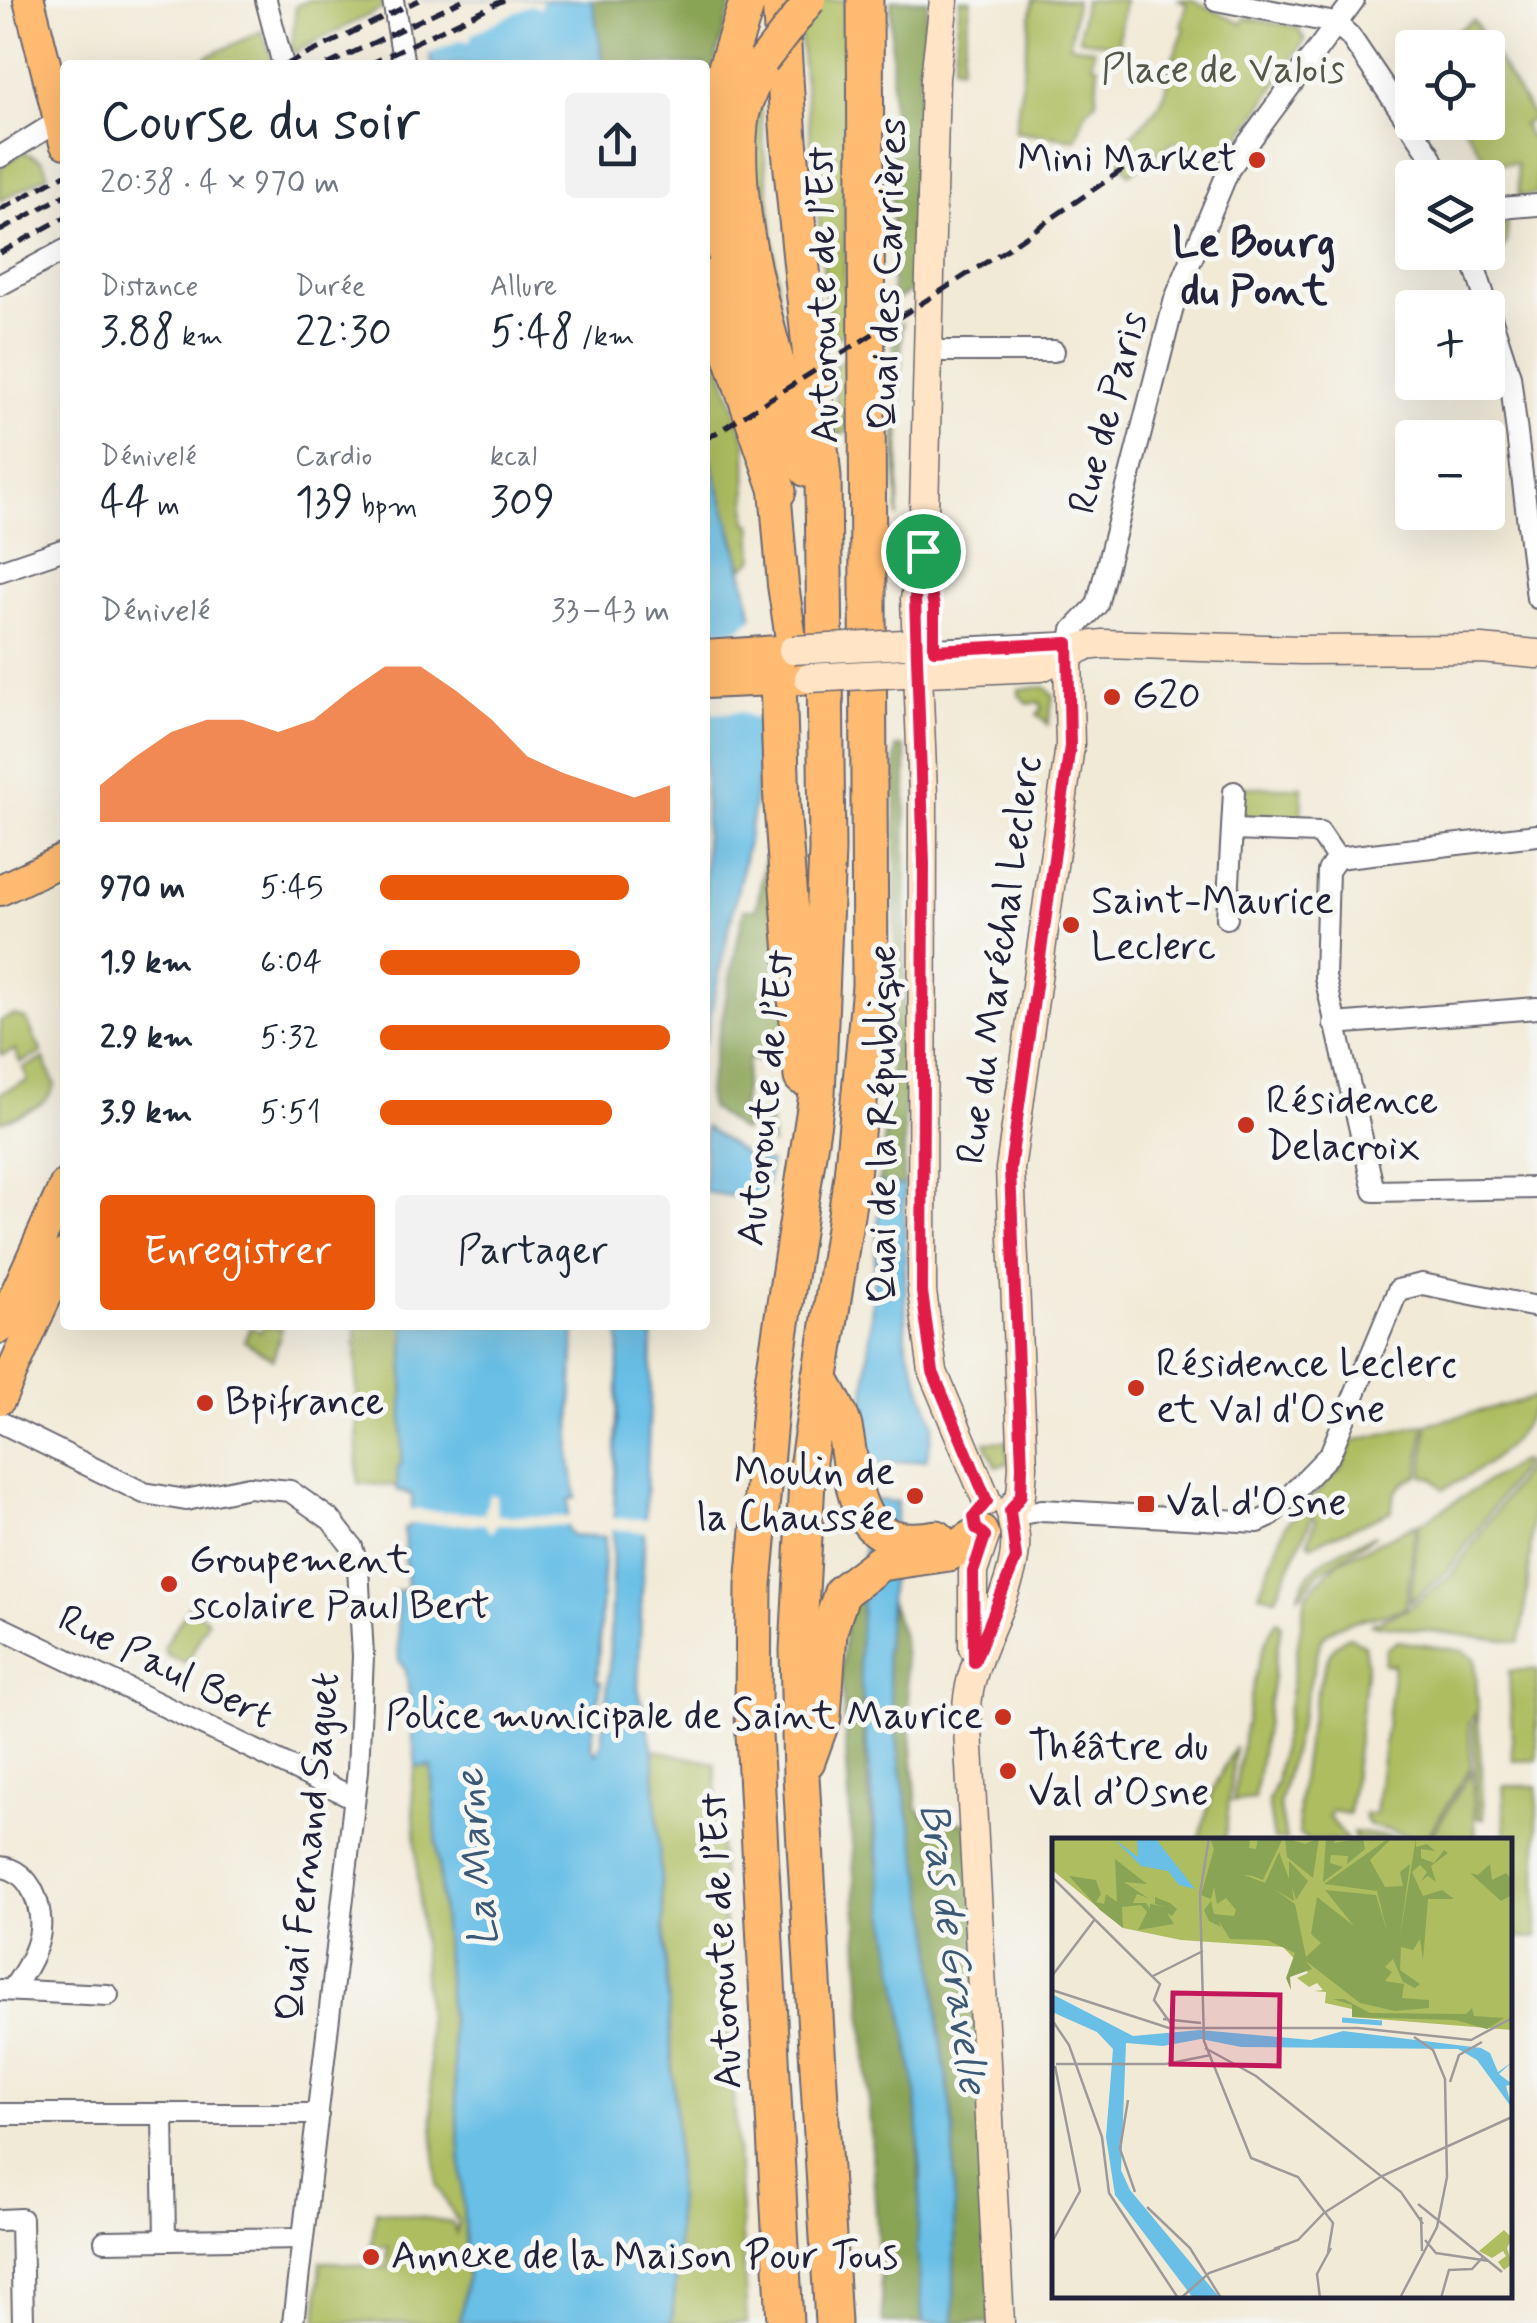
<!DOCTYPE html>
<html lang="fr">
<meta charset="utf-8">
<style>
body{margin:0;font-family:Mynerve,sans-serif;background:#f2f2f3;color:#1f2937;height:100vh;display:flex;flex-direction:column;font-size:38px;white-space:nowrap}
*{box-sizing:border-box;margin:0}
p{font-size:32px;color:#747a83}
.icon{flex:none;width:55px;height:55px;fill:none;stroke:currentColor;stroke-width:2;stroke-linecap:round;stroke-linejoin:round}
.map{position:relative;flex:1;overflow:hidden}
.drawer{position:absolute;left:60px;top:60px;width:650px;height:1270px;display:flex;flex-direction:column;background:#fff;border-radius:10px;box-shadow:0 10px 40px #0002}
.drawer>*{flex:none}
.tools{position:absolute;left:1395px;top:30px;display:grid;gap:20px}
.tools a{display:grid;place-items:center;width:110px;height:110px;border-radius:10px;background:#fff;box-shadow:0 10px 40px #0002;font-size:50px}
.pin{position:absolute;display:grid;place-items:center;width:85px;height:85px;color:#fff;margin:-42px;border:5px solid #fff;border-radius:50%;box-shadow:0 2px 10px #0007}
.round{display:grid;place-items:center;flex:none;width:105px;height:105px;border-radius:10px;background:#f2f2f3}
.overview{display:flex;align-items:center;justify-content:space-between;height:170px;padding:0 40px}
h1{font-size:55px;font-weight:600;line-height:75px}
.stats{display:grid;grid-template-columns:repeat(3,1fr);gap:15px;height:170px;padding:10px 40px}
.stats div{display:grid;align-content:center}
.stats b{font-size:42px;font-weight:600}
.stats small{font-size:28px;font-weight:400}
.stats p{font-size:28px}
.chart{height:280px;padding:20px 40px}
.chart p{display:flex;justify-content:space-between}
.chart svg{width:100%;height:180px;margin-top:10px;fill:#ea580c;opacity:.7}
.cta{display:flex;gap:20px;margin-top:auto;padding:20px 40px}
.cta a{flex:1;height:115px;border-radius:10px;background:#ea580c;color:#fff;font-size:40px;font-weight:600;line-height:115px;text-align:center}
.cta a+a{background:#f2f2f3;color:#1f2937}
ul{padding:0 40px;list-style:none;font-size:32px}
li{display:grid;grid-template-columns:160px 120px 1fr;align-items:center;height:75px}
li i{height:25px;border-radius:12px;background:#ea580c}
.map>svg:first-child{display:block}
.green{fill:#adbd60;stroke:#68704e;stroke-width:2.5}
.forest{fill:#8aa456;stroke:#566348;stroke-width:2.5}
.water{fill:#69bfe6;stroke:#467090;stroke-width:2.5}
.pier{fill:#f1ead7}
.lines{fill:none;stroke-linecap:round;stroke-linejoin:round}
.street-casing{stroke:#6a6872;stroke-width:24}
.secondary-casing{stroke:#6a6872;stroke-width:31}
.primary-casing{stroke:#6a6872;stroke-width:34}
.highway-casing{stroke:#6a6872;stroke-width:39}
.street{stroke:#fff;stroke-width:20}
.secondary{stroke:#ffe4c6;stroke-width:28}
.primary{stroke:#ffbb71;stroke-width:30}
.highway{stroke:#ffbb71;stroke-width:35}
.rail{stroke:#22223b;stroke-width:5;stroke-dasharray:15 8;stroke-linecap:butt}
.secondary-bridge-casing{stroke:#6a6872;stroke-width:31;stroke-linecap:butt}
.primary-bridge-casing{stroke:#6a6872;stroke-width:34;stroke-linecap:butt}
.secondary-bridge{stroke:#ffe4c6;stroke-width:28}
.primary-bridge{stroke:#ffbb71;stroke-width:30}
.route-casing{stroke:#fff;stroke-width:20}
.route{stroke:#e11d48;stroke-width:12}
.poi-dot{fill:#c8321e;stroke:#f6f6f2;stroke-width:4}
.labels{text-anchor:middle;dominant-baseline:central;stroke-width:10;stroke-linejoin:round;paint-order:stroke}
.park-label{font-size:40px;fill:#535848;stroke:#f6f6f2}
.poi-label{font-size:40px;fill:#22223b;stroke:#f6f6f2;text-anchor:start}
.street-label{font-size:40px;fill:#22223b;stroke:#f6f6f2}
.neighbourhood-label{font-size:42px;font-weight:bold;fill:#22223b;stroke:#f6f6f2}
.water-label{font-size:42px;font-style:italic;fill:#3b5977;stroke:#f6f6f2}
.inset-river{fill:none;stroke:#69bfe6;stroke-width:5}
.inset-road{fill:none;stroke:#9e9a99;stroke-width:2.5}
.view{fill:#c2185b;fill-opacity:0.15;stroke:#c2185b;stroke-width:5}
.inset-edge{fill:none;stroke:#22223b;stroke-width:5}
</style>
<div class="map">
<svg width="1537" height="2323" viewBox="0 0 1537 2323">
<rect width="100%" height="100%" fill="#f6f6f2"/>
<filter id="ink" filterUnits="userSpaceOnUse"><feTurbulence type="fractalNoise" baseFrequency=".01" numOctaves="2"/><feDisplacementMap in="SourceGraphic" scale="20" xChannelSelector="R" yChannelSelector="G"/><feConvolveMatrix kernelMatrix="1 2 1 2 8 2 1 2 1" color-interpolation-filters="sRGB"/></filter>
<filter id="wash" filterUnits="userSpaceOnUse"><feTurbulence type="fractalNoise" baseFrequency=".0048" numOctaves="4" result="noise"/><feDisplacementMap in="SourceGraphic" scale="40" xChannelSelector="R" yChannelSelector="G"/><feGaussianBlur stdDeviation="2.25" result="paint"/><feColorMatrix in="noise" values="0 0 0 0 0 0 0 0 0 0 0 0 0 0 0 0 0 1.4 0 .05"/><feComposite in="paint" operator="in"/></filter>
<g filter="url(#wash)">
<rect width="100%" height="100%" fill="#f1ead7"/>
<!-- green -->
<g class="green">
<polygon points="309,0 382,0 385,7 291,54 296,6"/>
<polygon points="821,0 845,0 845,332 831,341 799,27"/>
<polygon points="960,0 971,0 961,67 954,66"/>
<polygon points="1033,0 1076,0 1070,45 1094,49 1092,64 1098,66 1096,101 1085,112 1076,139 1015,131"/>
<polygon points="1084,0 1124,0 1118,45 1079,39"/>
<path d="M1179,0h14l49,24 3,-6 52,9 8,13 -82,125 -13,-13 -35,-11 -46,33 -14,-20c19,-27 48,-41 53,-72l-4,-2 21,-52 -4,-2 6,-21z"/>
<polygon points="1473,20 1534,118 1523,125 1530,138 1537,134 1537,194 1519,196 1516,163 1488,165 1462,123 1488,122 1488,48 1433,47"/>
<polygon points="262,31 274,61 266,65 190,65"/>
<polygon points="758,85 783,349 748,198"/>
<polygon points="24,152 43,161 48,175 0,201 0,167"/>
<path d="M1507,222c1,22 0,29 -22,37l3,-36z"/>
<polygon points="705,314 746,443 747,523 752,524 754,559 743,568 705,441"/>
<polygon points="847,358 847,432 838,435 834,366"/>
<polygon points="1045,687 1053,696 1048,725 1037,715 1042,709 1040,702 1028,704 1019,695 1019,689"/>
<polygon points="1240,787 1302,787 1301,825 1244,822 1239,816"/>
<polygon points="14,1015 26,1019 42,1053 20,1063 15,1050 2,1055 0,1051 0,1021"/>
<path d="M44,1059l11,26c-7,23 -35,28 -55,37v-29l28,-12 -5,-13z"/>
<polygon points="264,1325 282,1328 273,1359 244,1341 251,1327 261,1332"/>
<polygon points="356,1325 405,1325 402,1463 398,1467 397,1486 358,1483"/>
<path d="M1537,1397c-14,45 -52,73 -94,92l-10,-11 -10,-2 4,-52z"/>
<path d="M1424,1424l-5,51c-19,9 -27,15 -27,36l-81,34 -3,-5 8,-20 -4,-3 -36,80 -17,-3 27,-70 56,-57 11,-26z"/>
<polygon points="1007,1441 1008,1463 996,1467 985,1442"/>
<polygon points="1520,1461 1525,1462 1448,1571 1410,1602 1419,1524"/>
<path d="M1529,1464c8,31 -1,143 -10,178l-149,-18 36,-14 45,-35z"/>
<path d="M1416,1524l-10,83c-29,14 -64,8 -85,32l-42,165 7,36h-12l-6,-39 8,-19 30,-188 33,-33z"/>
<path d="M1376,1535l-56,37 -22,25c10,-37 46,-49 78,-62z"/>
<polygon points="189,1606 208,1620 189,1659 183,1662 167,1655 164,1647"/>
<path d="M1277,1621l4,3 -27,175 -21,2c7,-38 21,-156 44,-180z"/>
<path d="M1350,1636l14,9 3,18 -18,151 -17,-3 -4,5 19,24h-38l-10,-6c-5,-35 15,-154 33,-184 4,-7 11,-11 18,-14z"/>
<polygon points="1398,1641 1463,1651 1475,1658 1478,1710 1469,1723 1471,1766 1426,1839 1371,1826 1365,1820 1365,1814 1375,1814 1394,1665 1384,1664 1386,1649"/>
<polygon points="1537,1669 1537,1760 1513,1761 1509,1671"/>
<polygon points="1478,1715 1484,1818 1478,1818 1473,1724"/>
<polygon points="1235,1746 1225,1840 1199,1840 1213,1790"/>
<polygon points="653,1750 715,1763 747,2323 671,2323 677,2272 676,2128"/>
<polygon points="431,1766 461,2162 467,2274 460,2323 317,2323 321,2261 386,2268 388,2247 371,2245 376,2211 452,2222 456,2233 458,2222 437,2186 412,1783 416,1767"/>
<polygon points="1472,1770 1476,1840 1430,1840 1430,1838"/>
<polygon points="1503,1786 1537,1786 1537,1937 1511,1938 1510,1840 1506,1840"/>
<polygon points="1353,1832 1416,1840 1354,1840"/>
</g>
<!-- forest -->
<g class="forest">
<polygon points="592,0 733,0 705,94 705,65 604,65"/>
<polygon points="891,0 928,0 921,54 914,289 892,303"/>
<polygon points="902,323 898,518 893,329"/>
<path d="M896,747h8l2,12 -2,445 -27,-7c22,-148 18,-300 19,-450z"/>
<polygon points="769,839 789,1024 781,1064 748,1059 741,1111 770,1117 772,1144 749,1122 743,1132 710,1108 707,1093 744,909 756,909"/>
<path d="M857,1590l6,2c-5,90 2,198 18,287 9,55 23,109 30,164 13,93 5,187 12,280h-40l-42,-650 4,-48z"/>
<polygon points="890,1602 903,1638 917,1807 932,1823 975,1822 991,2323 954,2323 954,2130 939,2027 932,1926 903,1784 885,1654"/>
</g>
<!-- water -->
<g class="water">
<polygon points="421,0 592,0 604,65 432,65"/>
<path d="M705,441c27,93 60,186 57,284 -4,106 -39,213 -57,317z"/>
<polygon points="705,1127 750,1158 770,1163 764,1201 705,1192"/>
<polygon points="881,1183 904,1186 906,1343 934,1424 926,1460 860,1465"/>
<polygon points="405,1325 575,1325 570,1454 576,1497 569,1499 567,1529 572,1535 605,1537 597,1681 601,1682 591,1745 596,1754 602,1743 609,1673 620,1325 653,1325 638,1688 653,1750 676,2128 677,2272 671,2323 460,2323 467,2274 461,2162 431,1766 416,1767 406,1669 399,1662 397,1591 407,1590 404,1529 412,1524 412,1495 397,1490 398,1467 402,1463"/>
<polygon points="866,1499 897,1502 885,1654 903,1784 932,1926 939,2027 954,2130 954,2323 923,2323 917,2246 921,2177 916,2091 880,1876 859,1661"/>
</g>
<!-- pier -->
<g class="pier">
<polygon points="416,0 542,0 540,8 531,5 472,34 470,42 461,40 425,56"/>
<polygon points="757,604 767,724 740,712 705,714 705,632 739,629 756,615"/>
<polygon points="489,1494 496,1496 497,1515 573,1517 572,1526 497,1524 492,1533 484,1524 402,1524 407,1523 407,1509 484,1514"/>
<polygon points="609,1518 649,1519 649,1532 609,1529"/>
</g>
</g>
<g filter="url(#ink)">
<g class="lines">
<defs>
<g id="street">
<polyline points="266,0 283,65"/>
<polyline points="393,0 404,65"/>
<polyline points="1216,0 1335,23"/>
<polyline points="1335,23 1350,36 1429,153 1440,178"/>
<polyline points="0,157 60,120"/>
<polyline points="1488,209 1537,205"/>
<polyline points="1470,252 1510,376 1537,598"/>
<polyline points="0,285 65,250"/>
<polyline points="927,351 1054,351"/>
<polyline points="0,571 65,549"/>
<polyline points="934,649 1068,643"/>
<polyline points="1068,656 1073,630 1097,605 1175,299 1229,169 1354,0"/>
<polyline points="1232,830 1320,833 1337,858 1537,835"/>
<polyline points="1337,858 1328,871 1325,977 1374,1191 1537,1188"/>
<polyline points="1227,918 1234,792"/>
<polyline points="1334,1024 1537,1008"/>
<polyline points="0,1422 144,1493 186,1500 249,1487 290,1491 331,1520 352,1547 358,1567 363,1656 358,1770 293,2323"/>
<polyline points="1012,1516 1042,1510 1258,1522 1269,1517 1330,1454 1398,1290 1422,1284 1537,1307"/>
<polyline points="0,1627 354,1798"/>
<path d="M0,1867c31,2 45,42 39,70 -4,18 -15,36 -26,51"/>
<polyline points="0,1990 108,1995"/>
<polyline points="0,2114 318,2114"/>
<polyline points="163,2115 165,2240"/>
<polyline points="0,2220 21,2219 23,2323"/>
<polyline points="105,2241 302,2238"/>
</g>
<g id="secondary">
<polyline points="944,0 935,78 923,551 915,599 923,795 922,1292 933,1372 987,1501"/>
<polyline points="904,673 1041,667 1086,646 1103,644 1300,650 1482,649 1537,654"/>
<polyline points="1010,1511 1021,1495 1023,1466 1010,1169 1070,746 1068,656"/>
<polyline points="973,1647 973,1572 985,1536"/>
<path d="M1000,2323l-33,-613c1,-64 63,-132 45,-189"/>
</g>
<g id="primary">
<polyline points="29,0 65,143"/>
<polyline points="731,104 714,174 715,226 769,417 783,585 795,666 809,678"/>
<polyline points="705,656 793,650"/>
<polyline points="705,683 801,679"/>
<polyline points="0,890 65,859"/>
<polyline points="0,1328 65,1185"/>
<polyline points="0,1399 65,1254"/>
</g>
<g id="highway">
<polyline points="780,0 789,140 823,477 827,850 817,1095 772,1388 754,1585 753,1715 785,2323"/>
<path d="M763,61c-8,17 -19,37 -22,56 -14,101 38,253 66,352"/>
<polyline points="705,132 748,0"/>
<polyline points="705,278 778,491"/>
<polyline points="778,679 782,806 802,1077"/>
<path d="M820,1378c8,15 20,33 24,49 12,58 5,127 93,111"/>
<polyline points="807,1761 823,1717 829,1631 842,1592 880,1563 949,1553 980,1533"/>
<polyline points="833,2323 801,1776 798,1650 808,1461 852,1176 870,986 865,0"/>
</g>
</defs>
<!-- street casing -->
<use href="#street" class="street-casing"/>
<!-- secondary casing -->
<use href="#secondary" class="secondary-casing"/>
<!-- primary casing -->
<use href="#primary" class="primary-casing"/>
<!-- highway casing -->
<use href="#highway" class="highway-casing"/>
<!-- street -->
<use href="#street" class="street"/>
<!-- secondary -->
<use href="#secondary" class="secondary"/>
<!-- primary -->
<use href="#primary" class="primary"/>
<!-- highway -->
<use href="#highway" class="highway"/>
<!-- rail -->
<g class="rail">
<polyline points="285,65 419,0"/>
<polyline points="327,65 462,0"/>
<polyline points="368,65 504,0"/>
<polyline points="0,210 65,174"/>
<polyline points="0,231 65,195"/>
<polyline points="0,253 65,217"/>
<polyline points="705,440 1004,251 1125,168"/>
</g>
<defs>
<g id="secondary-bridge">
<polyline points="793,650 904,644"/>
<polyline points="809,678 904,673"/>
</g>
<polyline id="primary-bridge" points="763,61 810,0"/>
</defs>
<!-- secondary-bridge casing -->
<use href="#secondary-bridge" class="secondary-bridge-casing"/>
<!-- primary-bridge casing -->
<use href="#primary-bridge" class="primary-bridge-casing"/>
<!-- secondary-bridge -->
<use href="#secondary-bridge" class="secondary-bridge"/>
<!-- primary-bridge -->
<use href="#primary-bridge" class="primary-bridge"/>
</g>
</g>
<g class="lines" filter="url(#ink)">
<defs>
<polygon id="route" points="923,551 934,607 934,650 1068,643 1070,746 1010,1169 1022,1466 1021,1495 1010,1511 1016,1558 974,1662 973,1572 985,1536 976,1528 974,1517 987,1501 933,1372 922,1292 924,864 915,598"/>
</defs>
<!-- route casing -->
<use href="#route" class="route-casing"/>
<!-- route -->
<use href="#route" class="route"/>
</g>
<!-- markers -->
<g class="poi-dot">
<circle cx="1257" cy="160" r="10"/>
<circle cx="1112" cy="697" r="10"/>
<circle cx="1071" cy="925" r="10"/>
<circle cx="1246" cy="1125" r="10"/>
<circle cx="1136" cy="1388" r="10"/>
<circle cx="205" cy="1403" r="10"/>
<circle cx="915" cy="1496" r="10"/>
<rect x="1136" y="1494" width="20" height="20" rx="5"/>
<circle cx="169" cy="1584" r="10"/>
<circle cx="1003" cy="1717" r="10"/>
<circle cx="1008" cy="1771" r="10"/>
<circle cx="371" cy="2257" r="10"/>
</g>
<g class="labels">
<!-- park labels -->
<g class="park-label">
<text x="1223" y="71">Place de Valois</text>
</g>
<!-- poi labels -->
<g class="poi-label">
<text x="1237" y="160" text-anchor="end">Mini Market</text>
<text x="1132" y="697">G20</text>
<text x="1091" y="902">Saint-Maurice<tspan x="1091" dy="46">Leclerc</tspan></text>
<text x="1266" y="1102">Résidence<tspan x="1266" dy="46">Delacroix</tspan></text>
<text x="1156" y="1365">Résidence Leclerc<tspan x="1156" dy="46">et Val d'Osne</tspan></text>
<text x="225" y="1403">Bpifrance</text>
<text x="895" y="1473" text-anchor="end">Moulin de<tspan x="895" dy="46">la Chaussée</tspan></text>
<text x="1166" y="1504">Val d'Osne</text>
<text x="189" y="1561">Groupement<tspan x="189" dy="46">scolaire Paul Bert</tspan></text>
<text x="983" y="1717" text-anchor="end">Police municipale de Saint Maurice</text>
<text x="1028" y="1748">Théâtre du<tspan x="1028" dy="46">Val d’Osne</tspan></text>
<text x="391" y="2257">Annexe de la Maison Pour Tous</text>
</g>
<!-- street labels -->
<g class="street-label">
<text transform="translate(889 274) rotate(-88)">Quai des Carrières</text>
<text transform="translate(824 295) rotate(-91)">Autoroute de l’Est</text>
<text transform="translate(1109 413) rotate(-75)">Rue de Paris</text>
<text transform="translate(1000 960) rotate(-82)">Rue du Maréchal Leclerc</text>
<text transform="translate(767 1098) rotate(-84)">Autoroute de l’Est</text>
<text transform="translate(884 1124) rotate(-90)">Quai de la République</text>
<text transform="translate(165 1668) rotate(26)">Rue Paul Bert</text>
<text transform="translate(309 1847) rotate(-84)">Quai Fernand Saguet</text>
<text transform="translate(722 1941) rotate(-93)">Autoroute de l’Est</text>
</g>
<!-- neighbourhood labels -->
<g class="neighbourhood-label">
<text x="1254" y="244">Le Bourg<tspan x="1254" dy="48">du Pont</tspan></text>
</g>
<!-- water labels -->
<g class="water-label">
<text transform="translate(478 1858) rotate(-95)">La Marne</text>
<text transform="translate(952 1948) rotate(82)">Bras de Gravelle</text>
</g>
</g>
<!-- overview -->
<g transform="translate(1052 1838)">
<rect width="460" height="460" fill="#f1ead7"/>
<path d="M0,0h460v192l-160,-13v-8l-27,-6 1,-11 -12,-1 9,-1 -6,-7 -8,4 -12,-9 11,-5 -25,-26 -102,-7 -58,-12 -71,-58zM452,392l8,8 -5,10 5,16 -8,6 -6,-8 8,-6 -3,-5 -11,7 -13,-7z" fill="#adbd60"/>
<path d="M158,0h40l-1,10 7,1 2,-11h25l-20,42 -10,-4 -9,-1 21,8 14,-31 10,27v-18l19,20 -12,19 -4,-13 2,14 -20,-12 21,15 11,53 15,-14 -10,-9 6,-37 37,29 -29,-36 51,5 11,37 -10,-41 -53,-7 65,-46h3l-22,22 15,27 18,-1 -3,-14 10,-8 -10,73 16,-99v9l11,-3 8,7 -14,-2v9l13,5 10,-13 4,3 -17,13 5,16 -8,-6 -7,5 6,-9 -7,-7 -8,7 11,24 19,-6 12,9h-26l-5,61 -3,-21 -7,11 -12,-3 -1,23 20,14 -5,4 -12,-6 -10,-23 -8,8 7,5 -7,9 19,3 -2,14 27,2v8l-34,3 -35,-8 -54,-42 6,8 -22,8 1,13 -5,-12 9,-25 -28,-13 -37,-1 -12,-19 3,7 -12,-6 -5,-11 7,-9 3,13 20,2 2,-6 -10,-12 -9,6 -3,-17 -3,12 -10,-4 13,-46zM233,0l20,6 14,-6 -6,40 -26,-21zM274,0h10l-2,5 29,-5 2,11 -18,15 1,-8 -17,-1 -1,8 13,4 -20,15zM63,21l32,25 -23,-2 24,16 -11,-4 -4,9h13l4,6v-5l16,3 -11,-3v-7l15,6 7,6 -5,7 -5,-3 7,11 -36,6 9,-18 -6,-7 -19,2 1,21 -23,-18 -31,-34 27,4 5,14 -5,8 8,2 2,-10 11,8zM438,26l2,16 14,-7 6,7v15l-11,6 -31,-28 8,2zM281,161h11l26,14 96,1 6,-6 2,8 30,2 -17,11 -32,-9 -103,-3v-12z" fill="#8aa456"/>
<path d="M61,0l25,19 -1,-19h18l40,51 -16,-4 -11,-14 -27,-5zM0,156l81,42 67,-6 111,10 32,-9 138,17 9,5 8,19 14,-10 -13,12 13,10 -6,2 6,22 -35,-48 -19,-11 -217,-2 -40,-8 -38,7 -37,-3 -5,127 9,20 90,108h-27l-78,-103 -9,-58 7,-88 -16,-17 -45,-20z" fill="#69bfe6"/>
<path class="inset-river" d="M290,182l40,3"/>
<path class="inset-road" d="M157,0l-9,56 4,147 47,117 18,7M0,39l108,107 -6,16 20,28M0,138l43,-57M101,138l50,-25M0,152l117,38h189l113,12 41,-22M111,181l38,4M0,182l17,25 33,92 7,56 69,105M153,210l51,28 145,116 22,32M4,226h110l45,-9M398,244l9,-27 23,-13M76,262l-8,49 15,43M211,325l35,14 35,46 -5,30M366,366l84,68M95,369l43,41 31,50M369,379l1,34M373,402l11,13 53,8M0,404l28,-51 -25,-125M222,411l24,-9 26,-27 58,-37 130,-59M129,460l28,-25 71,-25M268,460l-3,-24 14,-26M348,460l37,-71 10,-50 -2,-98 -12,-29 -19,-13M389,460l8,-28 23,-1 11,-12"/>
<path class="view" d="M121,155l107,2 -1,71 -108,-2z"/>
<rect width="460" height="460" class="inset-edge"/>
</g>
</svg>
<div class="tools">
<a><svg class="icon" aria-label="locate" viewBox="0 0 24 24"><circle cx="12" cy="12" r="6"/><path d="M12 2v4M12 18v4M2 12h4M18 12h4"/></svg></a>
<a><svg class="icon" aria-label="layers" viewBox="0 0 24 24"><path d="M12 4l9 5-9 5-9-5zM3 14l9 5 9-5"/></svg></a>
<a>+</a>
<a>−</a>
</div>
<div class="pin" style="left:923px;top:551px;background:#1e9e55"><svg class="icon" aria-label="arrive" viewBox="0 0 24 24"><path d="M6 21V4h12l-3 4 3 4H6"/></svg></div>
<section class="drawer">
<div class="overview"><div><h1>Course du soir</h1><p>20:38 · 4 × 970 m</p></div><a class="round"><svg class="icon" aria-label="share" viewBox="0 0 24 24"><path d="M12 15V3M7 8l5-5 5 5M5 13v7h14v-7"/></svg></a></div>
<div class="stats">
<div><p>Distance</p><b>3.88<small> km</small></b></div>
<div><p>Durée</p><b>22:30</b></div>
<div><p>Allure</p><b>5:48<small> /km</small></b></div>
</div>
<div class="stats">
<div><p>Dénivelé</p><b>44<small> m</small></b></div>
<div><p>Cardio</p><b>139<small> bpm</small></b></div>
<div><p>kcal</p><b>309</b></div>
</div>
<div class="chart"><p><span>Dénivelé</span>33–43 m</p>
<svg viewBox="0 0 160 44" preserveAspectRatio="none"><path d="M0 44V35L10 28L20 22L30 19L40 19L50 22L60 19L70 12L80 6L90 6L100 12L110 19L120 28L130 32L140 35L150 38L160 35V44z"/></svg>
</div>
<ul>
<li><b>970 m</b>5:45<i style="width:86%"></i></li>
<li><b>1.9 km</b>6:04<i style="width:69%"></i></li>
<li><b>2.9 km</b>5:32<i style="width:100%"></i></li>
<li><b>3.9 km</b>5:51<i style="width:80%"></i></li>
</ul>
<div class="cta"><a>Enregistrer</a><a>Partager</a></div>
</section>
</div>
